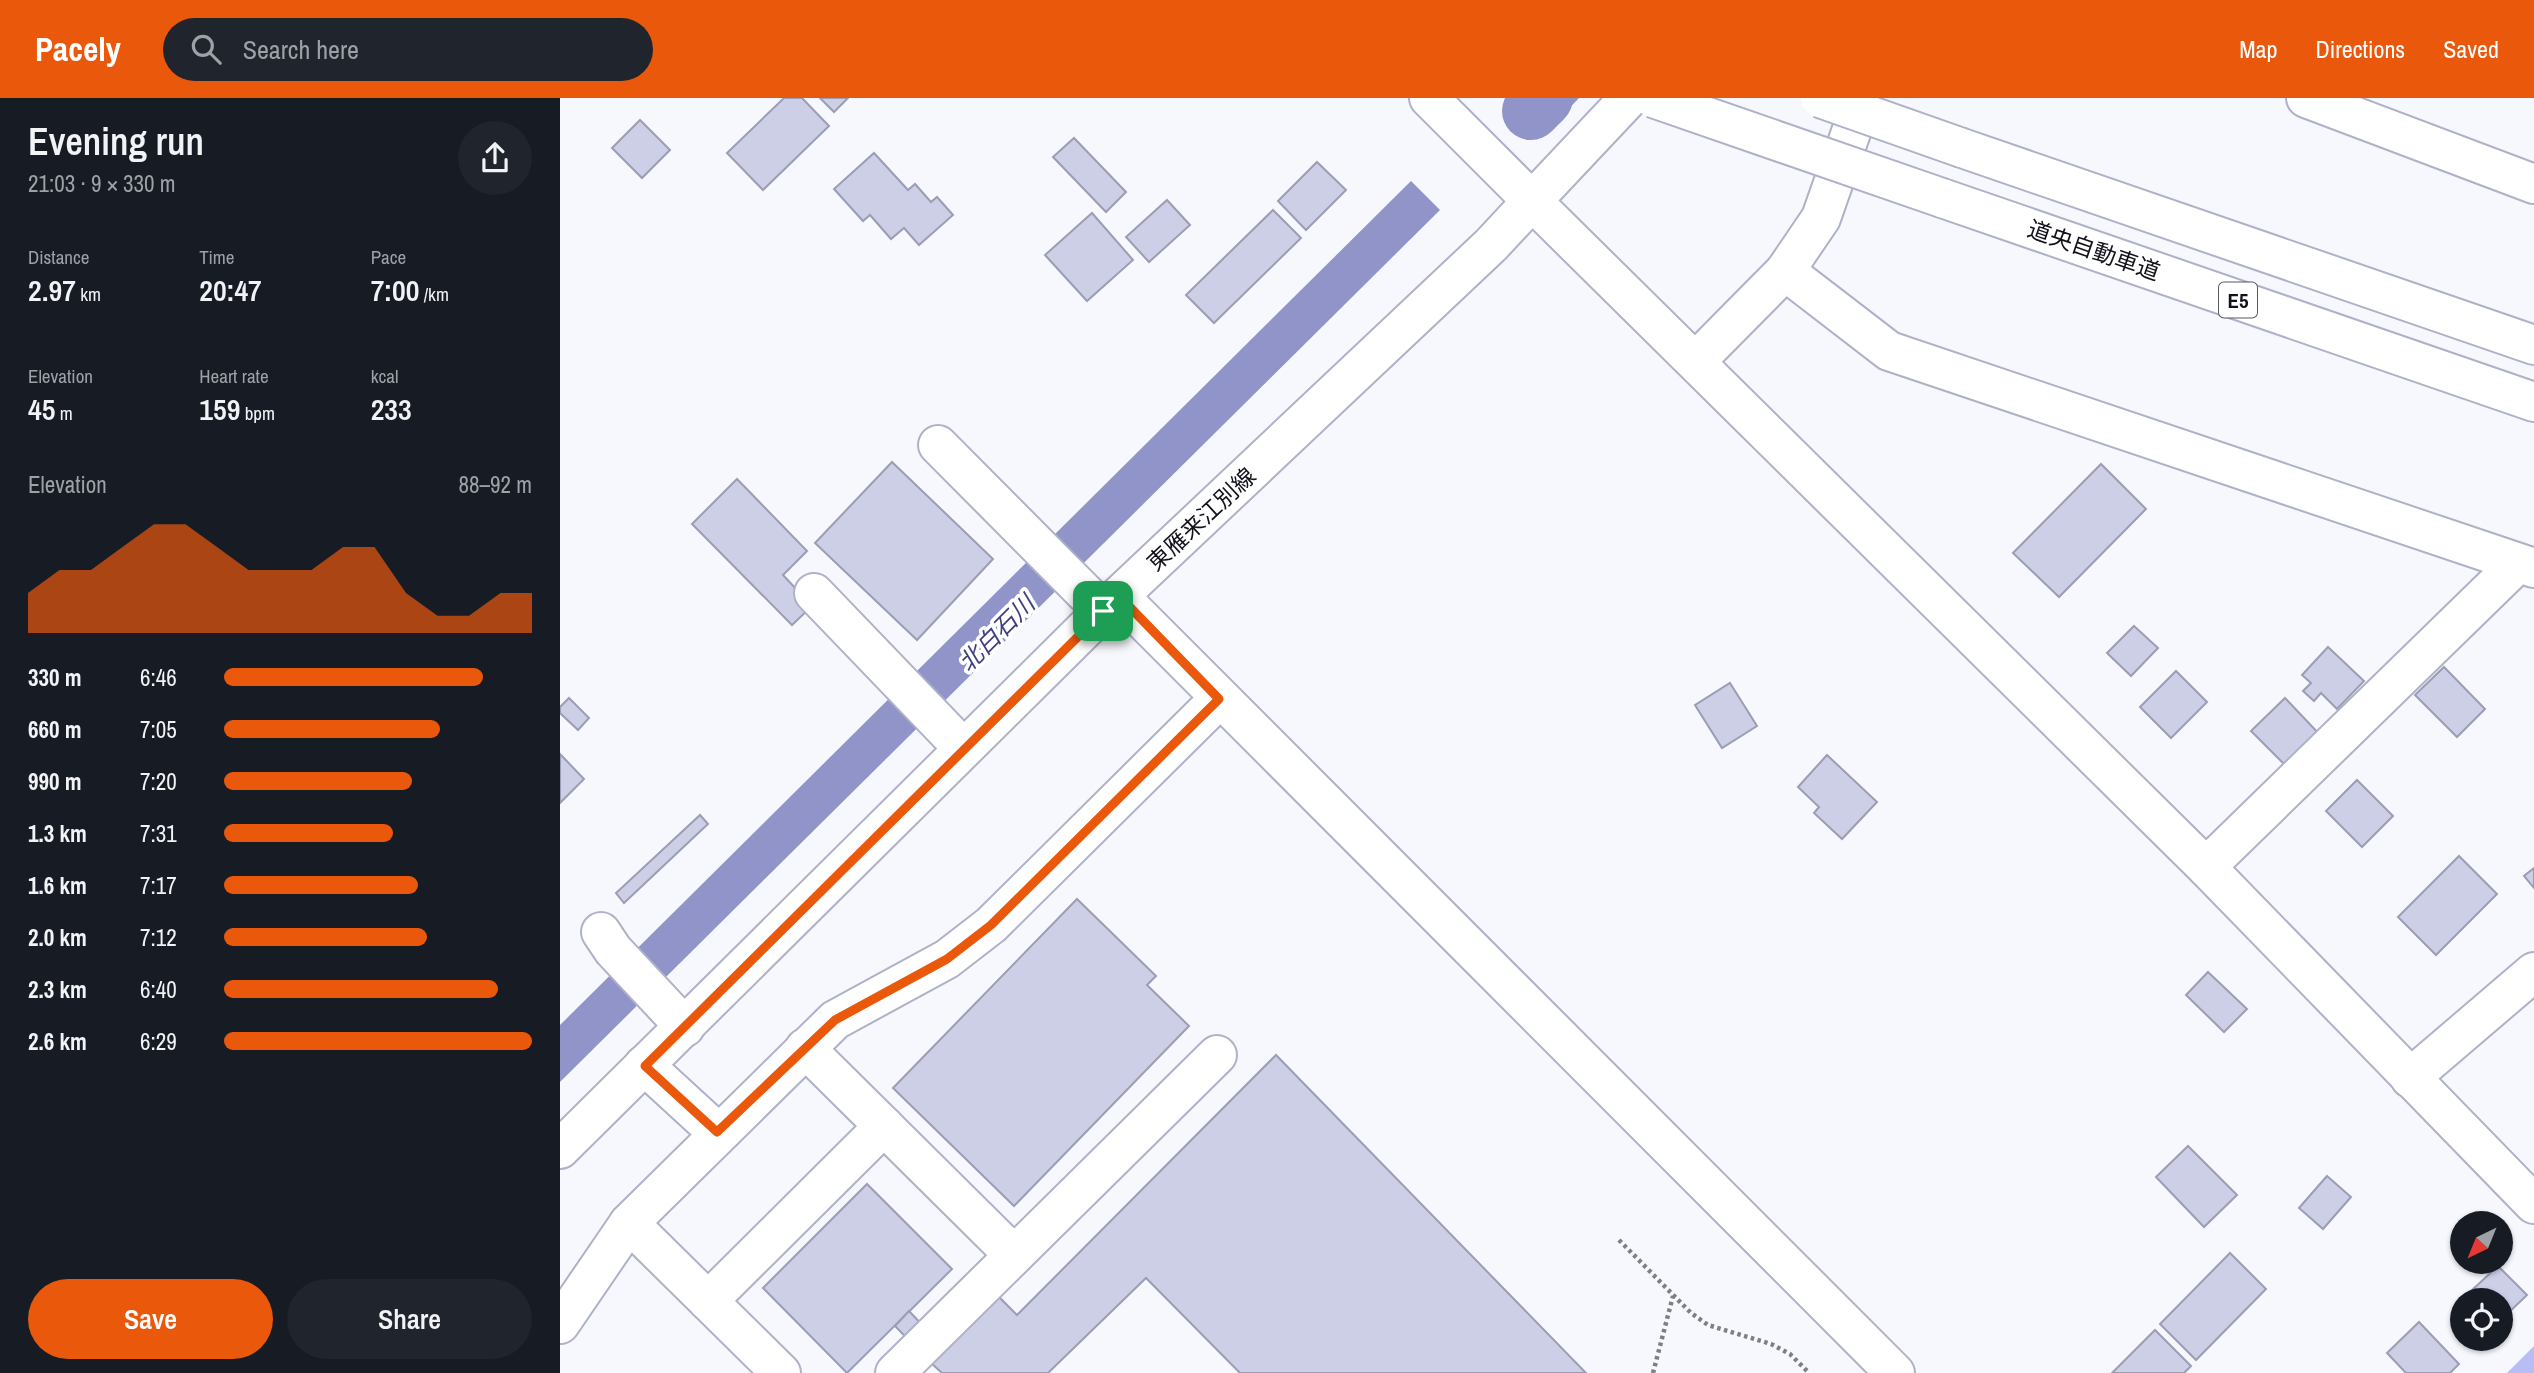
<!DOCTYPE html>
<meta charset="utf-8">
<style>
body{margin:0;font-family:"Archivo Narrow","Noto Sans JP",sans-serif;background:#20242c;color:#f1f3f6;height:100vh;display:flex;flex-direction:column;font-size:26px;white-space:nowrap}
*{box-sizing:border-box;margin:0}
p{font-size:23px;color:#9ea1a6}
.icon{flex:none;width:38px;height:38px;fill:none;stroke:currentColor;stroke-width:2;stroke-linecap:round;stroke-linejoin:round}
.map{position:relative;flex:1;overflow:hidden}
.sheet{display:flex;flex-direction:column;background:#171b24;width:560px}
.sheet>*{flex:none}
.needle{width:46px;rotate:223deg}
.controls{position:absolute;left:1890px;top:1113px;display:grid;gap:14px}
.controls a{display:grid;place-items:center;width:63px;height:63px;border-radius:50%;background:#171b24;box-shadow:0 2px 5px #0004;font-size:35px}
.pin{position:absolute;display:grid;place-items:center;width:60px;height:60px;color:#fff;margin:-30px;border-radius:14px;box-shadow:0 4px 10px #0006}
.round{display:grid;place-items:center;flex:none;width:74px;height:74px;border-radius:37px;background:#20242c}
.head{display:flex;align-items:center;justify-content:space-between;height:119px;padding:0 28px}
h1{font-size:38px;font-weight:600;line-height:52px}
.metrics{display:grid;grid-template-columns:repeat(3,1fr);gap:10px;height:119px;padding:7px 28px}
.metrics div{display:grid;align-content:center}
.metrics b{font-size:30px;font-weight:600}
.metrics small{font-size:19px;font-weight:400}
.metrics p{font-size:19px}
.chart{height:196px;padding:14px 28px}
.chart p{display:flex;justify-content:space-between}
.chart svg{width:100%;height:126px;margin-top:7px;fill:#ea580c;opacity:.7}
.action{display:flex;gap:14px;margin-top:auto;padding:14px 28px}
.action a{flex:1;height:80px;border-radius:42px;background:#ea580c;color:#fff;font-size:28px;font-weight:600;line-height:80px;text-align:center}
.action a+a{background:#20242c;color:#f1f3f6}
ul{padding:0 28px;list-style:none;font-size:23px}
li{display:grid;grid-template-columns:112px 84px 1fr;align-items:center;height:52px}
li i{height:18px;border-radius:9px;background:#ea580c}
header{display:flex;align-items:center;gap:42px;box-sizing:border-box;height:98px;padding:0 35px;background:#ea580c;color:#fff}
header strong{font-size:33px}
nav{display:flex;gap:38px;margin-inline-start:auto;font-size:24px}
.search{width:490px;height:63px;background:#20242c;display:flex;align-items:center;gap:18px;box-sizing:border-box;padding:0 24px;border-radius:38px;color:#9ea1a6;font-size:26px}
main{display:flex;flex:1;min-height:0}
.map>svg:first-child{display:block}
.forest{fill:#b9bdf5}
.water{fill:#9094c9}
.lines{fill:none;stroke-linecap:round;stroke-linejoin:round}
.river{stroke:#9094c9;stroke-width:58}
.building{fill:#cdcfe7;stroke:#9b9db4;stroke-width:2}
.minor-casing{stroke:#afb1c9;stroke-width:42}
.major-casing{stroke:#afb1c9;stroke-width:42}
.highway-casing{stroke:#afb1c9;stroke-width:42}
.path{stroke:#7e7f86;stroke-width:4.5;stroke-dasharray:3.5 3.5;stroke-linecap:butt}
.minor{stroke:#fff;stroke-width:38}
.major{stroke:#fff;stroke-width:38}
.highway{stroke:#fff;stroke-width:38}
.highway-bridge-casing{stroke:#afb1c9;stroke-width:42;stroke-linecap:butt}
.highway-bridge{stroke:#fff;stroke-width:38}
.route-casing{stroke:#fff;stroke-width:14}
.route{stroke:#ea580c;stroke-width:9}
.labels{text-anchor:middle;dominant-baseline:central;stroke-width:7;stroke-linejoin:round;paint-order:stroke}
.shield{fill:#fff;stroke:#58595f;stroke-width:2}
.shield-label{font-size:21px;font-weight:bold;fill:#11121a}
.street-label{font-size:23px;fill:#11121a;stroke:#fff}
.water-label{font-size:24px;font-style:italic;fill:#3f3e80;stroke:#fff}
</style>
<header>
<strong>Pacely</strong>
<div class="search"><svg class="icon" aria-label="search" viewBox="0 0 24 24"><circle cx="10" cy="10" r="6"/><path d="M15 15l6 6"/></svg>Search here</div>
<nav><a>Map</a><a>Directions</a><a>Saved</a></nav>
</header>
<main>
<section class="sheet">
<div class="head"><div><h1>Evening run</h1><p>21:03 · 9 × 330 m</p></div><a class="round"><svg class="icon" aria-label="share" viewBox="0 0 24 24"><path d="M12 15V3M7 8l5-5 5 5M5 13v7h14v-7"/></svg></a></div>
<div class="metrics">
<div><p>Distance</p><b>2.97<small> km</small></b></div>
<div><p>Time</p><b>20:47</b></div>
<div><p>Pace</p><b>7:00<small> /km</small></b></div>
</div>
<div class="metrics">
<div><p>Elevation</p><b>45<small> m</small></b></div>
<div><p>Heart rate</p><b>159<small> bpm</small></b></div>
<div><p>kcal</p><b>233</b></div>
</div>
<div class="chart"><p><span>Elevation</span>88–92 m</p>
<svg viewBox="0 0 160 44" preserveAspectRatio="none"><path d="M0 44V30L10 22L20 22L30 14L40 6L50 6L60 14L70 22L80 22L90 22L100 14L110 14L120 30L130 38L140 38L150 30L160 30V44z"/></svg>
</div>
<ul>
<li><b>330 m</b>6:46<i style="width:84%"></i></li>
<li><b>660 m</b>7:05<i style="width:70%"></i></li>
<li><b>990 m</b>7:20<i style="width:61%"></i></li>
<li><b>1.3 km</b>7:31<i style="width:55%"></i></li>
<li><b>1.6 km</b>7:17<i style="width:63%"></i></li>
<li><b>2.0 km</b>7:12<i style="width:66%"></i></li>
<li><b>2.3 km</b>6:40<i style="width:89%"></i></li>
<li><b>2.6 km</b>6:29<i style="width:100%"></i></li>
</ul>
<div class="action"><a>Save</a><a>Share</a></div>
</section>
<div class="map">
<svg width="1974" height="1275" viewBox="0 0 1974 1275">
<rect width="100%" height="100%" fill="#f7f8fd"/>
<!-- forest -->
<polygon class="forest" points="1974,1248 1974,1275 1947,1275"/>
<!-- water -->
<g class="water">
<polygon points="962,0 1019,0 994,26"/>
<polygon points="851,83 880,112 0,984 0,927"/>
</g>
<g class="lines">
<!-- river -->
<polyline class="river" points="971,13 984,0"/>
</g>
<!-- building -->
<g class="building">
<polygon points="224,0 242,0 269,28 203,92 167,55"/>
<polygon points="260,0 288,0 274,14"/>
<polygon points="80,22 110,52 82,80 52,50"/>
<polygon points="514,40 566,94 546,114 493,59"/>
<polygon points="314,55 348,92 355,86 371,104 377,99 393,117 359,147 344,130 331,141 310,117 303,123 274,91"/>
<polygon points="757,64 786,92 746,132 718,103"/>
<polygon points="607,102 630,127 589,164 566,139"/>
<polygon points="713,112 741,140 654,225 626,197"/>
<polygon points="532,115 573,162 527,203 485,157"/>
<polygon points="332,364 433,461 357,542 255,445"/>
<polygon points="1541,366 1586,411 1499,499 1453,455"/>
<polygon points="177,381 247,453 223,477 252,508 232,527 132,426"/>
<polygon points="1574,528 1598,550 1571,578 1547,555"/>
<polygon points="1768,549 1804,583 1777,611 1761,595 1754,603 1743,593 1751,585 1742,577"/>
<polygon points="1884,569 1925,611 1897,639 1855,597"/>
<polygon points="1616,573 1647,604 1611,640 1580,609"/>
<polygon points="1170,585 1197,628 1162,650 1135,607"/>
<polygon points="9,600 29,620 18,632 0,615 0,609"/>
<polygon points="1725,600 1762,639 1729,671 1691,633"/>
<polygon points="0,656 24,681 0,705"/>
<polygon points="1267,657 1317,704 1282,741 1254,715 1259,709 1238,689"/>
<polygon points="1797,682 1833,718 1802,749 1766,713"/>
<polygon points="140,717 148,726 64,805 56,795"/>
<polygon points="1899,758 1937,796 1876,857 1838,819"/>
<polygon points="1974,770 1974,790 1964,778"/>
<polygon points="517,801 596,878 587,887 629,928 454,1108 333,990"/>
<polygon points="1648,874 1687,911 1664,934 1626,897"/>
<polygon points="716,957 1026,1275 680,1275 586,1180 488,1275 382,1275 370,1264 438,1198 457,1217"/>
<polygon points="1628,1048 1677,1097 1644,1129 1596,1079"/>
<polygon points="1767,1078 1791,1099 1763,1131 1739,1110"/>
<polygon points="307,1086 392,1171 287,1275 203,1190"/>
<polygon points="1670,1155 1706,1191 1636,1262 1600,1226"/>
<polygon points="1938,1168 1967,1197 1941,1222 1941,1202 1922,1202 1912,1192"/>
<polygon points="349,1213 384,1250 370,1264 335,1228"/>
<polygon points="1859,1224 1899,1266 1890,1275 1846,1275 1827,1255"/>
<polygon points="1595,1232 1631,1268 1624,1275 1552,1275"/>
</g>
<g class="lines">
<defs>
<g id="minor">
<polyline points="1069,0 972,103 1646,769 1974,1106"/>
<polyline points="1746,0 1974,86"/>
<polyline points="1225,173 1329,253 1974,470"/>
<polyline points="1136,263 1225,173 1261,120 1303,0"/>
<polyline points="378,347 543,513"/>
<polyline points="254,495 403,650"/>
<polyline points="559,498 1335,1275"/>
<polyline points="1646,769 1958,465"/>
<polyline points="41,834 53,852 125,929"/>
<polyline points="245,950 454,1157"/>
<polyline points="84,967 157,1034"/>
<polyline points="1850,980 1974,874"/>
<polyline points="69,1125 221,1275"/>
<polyline points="148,1203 324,1028"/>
<polyline points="0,1226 69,1125 275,922 387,861 431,827 659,601"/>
<polyline points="335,1275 657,957"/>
</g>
<polyline id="major" points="0,1051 543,513 931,147 972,103 869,0"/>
<g id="highway">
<polyline points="1402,50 1974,247"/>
<polyline points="1382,100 1974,304"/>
</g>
</defs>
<!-- minor casing -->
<use href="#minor" class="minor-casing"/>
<!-- major casing -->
<use href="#major" class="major-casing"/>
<!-- highway casing -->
<use href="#highway" class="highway-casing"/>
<!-- path -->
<g class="path">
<polyline points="1059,1142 1131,1215 1148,1227 1211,1246 1230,1256 1249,1275"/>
<polyline points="1093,1275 1113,1198"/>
</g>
<!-- minor -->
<use href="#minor" class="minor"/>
<!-- major -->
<use href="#major" class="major"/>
<!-- highway -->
<use href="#highway" class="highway"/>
<defs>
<g id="highway-bridge">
<polyline points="1093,0 1382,100"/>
<polyline points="1260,0 1402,50"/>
</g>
</defs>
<!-- highway-bridge casing -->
<use href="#highway-bridge" class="highway-bridge-casing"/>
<!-- highway-bridge -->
<use href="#highway-bridge" class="highway-bridge"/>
</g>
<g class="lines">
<defs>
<polygon id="route" points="559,498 659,601 431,827 387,861 275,922 157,1034 85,968"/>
</defs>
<!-- route casing -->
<use href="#route" class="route-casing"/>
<!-- route -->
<use href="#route" class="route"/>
</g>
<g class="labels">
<!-- shield labels -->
<rect class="shield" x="1659" y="184.5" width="38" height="35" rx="5"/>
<g class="shield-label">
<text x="1678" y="202">E5</text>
</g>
<!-- street labels -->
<g class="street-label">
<text transform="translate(1534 152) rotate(19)">道央自動車道</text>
<text transform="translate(641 421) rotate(-43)">東雁来江別線</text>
</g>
<!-- water labels -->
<g class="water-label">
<text transform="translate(436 535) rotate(-45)">北白石川</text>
</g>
</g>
</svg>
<div class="controls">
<a><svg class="needle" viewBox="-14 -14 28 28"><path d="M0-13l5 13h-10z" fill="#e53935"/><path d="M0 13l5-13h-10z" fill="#9ea1a6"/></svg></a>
<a><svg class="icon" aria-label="locate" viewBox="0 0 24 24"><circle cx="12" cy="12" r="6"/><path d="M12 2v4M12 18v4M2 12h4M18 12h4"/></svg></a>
</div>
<div class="pin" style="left:543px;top:513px;background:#1e9e55"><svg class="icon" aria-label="arrive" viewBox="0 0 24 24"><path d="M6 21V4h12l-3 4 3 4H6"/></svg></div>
</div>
</main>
